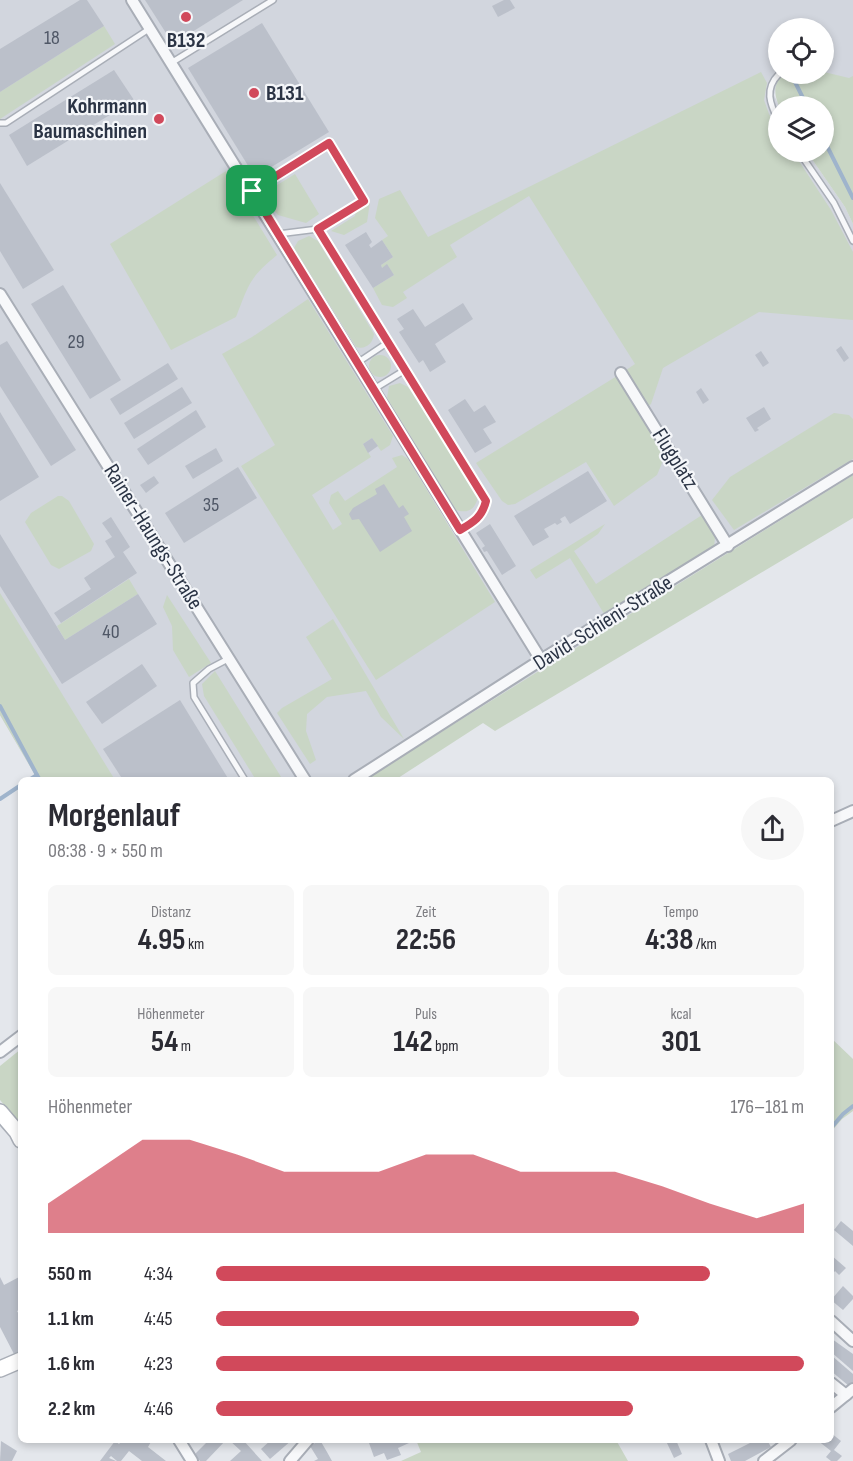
<!DOCTYPE html>
<html lang="de">
<meta charset="utf-8">
<style>
body{margin:0;font-family:"Sofia Sans Condensed",sans-serif;background:#f7f7f7;color:#2b2b33;height:100vh;display:flex;flex-direction:column;font-size:22px;white-space:nowrap}
*{box-sizing:border-box;margin:0}
p{font-size:20px;color:#7c7c81}
.icon{flex:none;width:33px;height:33px;fill:none;stroke:currentColor;stroke-width:2;stroke-linecap:round;stroke-linejoin:round}
.map{position:relative;flex:1;overflow:hidden}
.side{position:absolute;left:18px;top:777px;width:816px;height:666px;display:flex;flex-direction:column;background:#fff;border-radius:9px;box-shadow:0 3px 9px #0003}
.side>*{flex:none}
.controls{position:absolute;left:768px;top:18px;display:grid;gap:12px}
.controls a{display:grid;place-items:center;width:66px;height:66px;border-radius:50%;background:#fff;box-shadow:0 3px 9px #0003;font-size:30px}
.pin{position:absolute;display:grid;place-items:center;width:51px;height:51px;color:#fff;margin:-26px;border-radius:12px;box-shadow:0 3px 9px #0006}
.round{display:grid;place-items:center;flex:none;width:63px;height:63px;border-radius:32px;background:#f7f7f7}
.headline{display:flex;align-items:center;justify-content:space-between;height:102px;padding:0 30px}
h1{font-size:33px;font-weight:700;line-height:45px}
.stats{display:grid;grid-template-columns:repeat(3,1fr);gap:9px;height:102px;padding:6px 30px}
.stats div{display:grid;align-content:center;border-radius:9px;background:#f7f7f7;text-align:center}
.stats b{font-size:30px;font-weight:700}
.stats small{font-size:16px;font-weight:400}
.stats p{font-size:16px}
.chart{height:168px;padding:12px 30px}
.chart p{display:flex;justify-content:space-between}
.chart svg{width:100%;height:108px;margin-top:6px;fill:#d1495b;opacity:.7}
ul{padding:0 30px;list-style:none;font-size:20px}
li{display:grid;grid-template-columns:96px 72px 1fr;align-items:center;height:45px}
li i{height:15px;border-radius:8px;background:#d1495b}
.map>svg:first-child{display:block}
.built{fill:#d2d6de}
.green{fill:#c9d6c5}
.lines{fill:none;stroke-linecap:round;stroke-linejoin:round}
.stream{stroke:#9fb4cc;stroke-width:4}
.building{fill:#bbc0ca}
.lane-casing{stroke:#a9aeb7;stroke-width:8}
.street-casing{stroke:#a9aeb7;stroke-width:14}
.secondary-casing{stroke:#a9aeb7;stroke-width:18}
.lane{stroke:#f7f8fa;stroke-width:5}
.street{stroke:#f7f8fa;stroke-width:10}
.secondary{stroke:#fff;stroke-width:15}
.route-casing{stroke:#fff;stroke-width:12}
.route{stroke:#d1495b;stroke-width:8}
.poi-dot{fill:#d1495b;stroke:#f4f6f9;stroke-width:2}
.labels{text-anchor:middle;dominant-baseline:central;stroke-width:4.5;stroke-linejoin:round;paint-order:stroke}
.number-label{font-size:20px;fill:#4f5766}
.poi-label{font-size:22px;font-weight:bold;fill:#2b3445;stroke:#f4f6f9}
.street-label{font-size:22px;fill:#2b3445;stroke:#f4f6f9}
</style>
<div class="map">
<svg width="853" height="1461" viewBox="0 0 853 1461">
<rect width="100%" height="100%" fill="#e4e7ec"/>
<!-- built -->
<polygon class="built" points="0,0 853,0 853,149 824,74 824,28 778,28 778,74 784,74 781,75 774,95 779,106 778,152 807,152 845,207 853,224 853,475 364,780 38,780 0,715"/>
<!-- green -->
<g class="green">
<polygon points="104,26 115,44 0,119 0,92"/>
<polygon points="761,72 767,83 764,100 769,114 778,129 778,152 793,152 831,210 853,252 853,320 759,312 663,368 651,404 647,407 626,370 635,364 529,196 450,245 457,257 403,292 407,298 393,307 382,305 373,288 394,275 387,265 382,268 381,265 393,257 382,240 388,236 375,218 379,199 400,190 428,237"/>
<path d="M824,72l25,6 4,-2v148l-8,-17 -38,-55h17v-46h-45c-5,-12 -6,-23 5,-32z"/>
<path d="M226,171l51,84c-28,23 -28,29 -41,62l-65,33 -61,-106z"/>
<polygon points="295,174 319,214 306,223 278,215 261,195"/>
<polygon points="370,202 367,222 344,235 331,231 355,216 356,211"/>
<path d="M309,236l9,5 56,93c-1,9 -8,16 -18,13l-62,-99 4,-7z"/>
<polygon points="308,299 393,436 390,445 381,451 372,438 363,444 371,457 312,495 333,530 342,524 329,503 331,495 338,491 345,501 397,467 392,458 402,455 408,459 495,602 376,680 241,466 275,445 222,354 252,337"/>
<circle cx="380" cy="366" r="11"/>
<polygon points="617,376 665,456 657,475 614,506 586,462 515,504 508,505 502,501 476,463"/>
<path d="M400,383l8,4 70,109c-2,13 -10,18 -22,14l-69,-112 2,-12z"/>
<polygon points="834,413 849,415 853,419 853,459 734,530 712,500 730,477"/>
<polygon points="853,475 853,518 495,731 483,723 395,780 364,780"/>
<polygon points="58,496 62,496 69,501 94,544 91,551 59,569 51,565 25,522 31,513"/>
<polygon points="702,515 715,537 714,549 606,617 570,558 536,579 530,570 605,524 598,534 574,551 596,584"/>
<polygon points="129,579 138,594 65,640 57,626"/>
<polygon points="0,593 115,780 38,780 0,715"/>
<polygon points="167,595 211,663 189,677 173,650 172,626 163,607"/>
<polygon points="333,619 404,739 381,717 366,691 327,697 307,714 306,731 316,760 310,764 277,713 282,708 332,679 306,637"/>
<polygon points="215,671 283,780 256,780 204,696 202,684"/>
<polygon points="831,1038 853,1059 853,1111 842,1119 831,1132"/>
<polygon points="21,1049 21,1118 17,1120 0,1100 0,1066"/>
<polygon points="416,1440 616,1440 628,1461 401,1461 421,1452"/>
</g>
<g class="lines">
<!-- stream -->
<g class="stream">
<polyline points="791,74 807,106"/>
<polyline points="824,140 853,198"/>
<polyline points="0,706 37,775"/>
<polyline points="29,780 37,775 40,780"/>
<polyline points="0,799 21,785"/>
<polyline points="831,1128 843,1114 853,1106"/>
</g>
</g>
<!-- building -->
<g class="building">
<polygon points="80,0 87,0 104,26 0,92 0,49"/>
<polygon points="145,0 243,0 173,44"/>
<polygon points="504,0 510,0 515,8 498,17 492,6"/>
<polygon points="262,23 329,132 255,177 188,68"/>
<polygon points="114,70 134,100 27,166 9,135"/>
<polygon points="0,183 54,270 23,289 0,251"/>
<polygon points="366,232 372,242 369,245 371,248 382,240 393,257 381,265 382,268 387,264 394,275 373,288 345,245"/>
<polygon points="63,285 121,380 90,399 31,304"/>
<polygon points="463,303 473,319 435,344 446,362 430,372 423,360 419,363 399,332 404,329 397,319 413,309 425,327"/>
<polygon points="7,341 76,450 51,466 0,386 0,345"/>
<polygon points="841,346 849,358 844,362 836,350"/>
<polygon points="761,351 769,363 763,367 755,355"/>
<polygon points="168,363 178,379 120,415 110,399"/>
<polygon points="182,387 192,403 134,439 124,423"/>
<polygon points="701,388 709,400 703,404 696,392"/>
<polygon points="465,399 474,412 485,405 496,422 483,429 492,443 475,453 448,410"/>
<polygon points="764,407 771,419 757,428 759,430 755,432 746,418"/>
<polygon points="196,410 206,427 148,465 137,449"/>
<polygon points="0,412 39,477 0,501"/>
<polygon points="372,438 378,446 368,453 363,444"/>
<polygon points="216,448 223,461 193,479 185,466"/>
<polygon points="238,467 257,498 184,543 165,513"/>
<polygon points="588,471 607,501 570,524 565,516 560,519 562,522 557,525 555,523 544,529 549,537 533,546 514,516"/>
<polygon points="154,476 159,483 146,493 140,485"/>
<polygon points="384,484 399,508 403,505 409,514 404,517 412,531 380,552 359,519 352,520 349,514 353,508 377,494 375,489"/>
<polygon points="111,517 130,547 123,552 137,573 61,623 54,613 91,589 84,578 115,557 105,541 112,537 102,523"/>
<polygon points="490,524 516,566 502,575 487,551 484,552 482,548 485,546 476,533"/>
<polygon points="0,534 65,640 138,594 157,624 62,684 0,586"/>
<polygon points="142,664 157,686 102,724 86,702"/>
<polygon points="180,700 229,780 123,780 103,749"/>
<polygon points="841,1221 853,1231 853,1246 834,1230"/>
<polygon points="831,1255 846,1268 839,1275 835,1271 831,1276"/>
<polygon points="21,1276 21,1309 17,1311 21,1318 21,1350 14,1354 0,1327 0,1277 4,1285"/>
<polygon points="843,1286 853,1296 853,1299 843,1310 831,1300"/>
<polygon points="832,1339 853,1354 853,1371 831,1352"/>
<polygon points="831,1355 853,1374 853,1382 849,1386 831,1371"/>
<polygon points="831,1433 841,1441 834,1450 842,1456 837,1461 831,1461 826,1457 831,1451 817,1440 831,1440"/>
<polygon points="123,1440 152,1440 148,1447 166,1461 142,1461 129,1451 121,1461 117,1461 111,1456 109,1458 116,1461 100,1461 115,1441 119,1444"/>
<polygon points="209,1440 226,1440 206,1461 200,1461 194,1455"/>
<polygon points="229,1440 243,1440 262,1461 230,1461 241,1451"/>
<polygon points="271,1440 292,1440 270,1459 261,1449"/>
<polygon points="320,1440 327,1452 332,1461 314,1461 318,1459 310,1446"/>
<polygon points="376,1440 408,1440 409,1443 398,1448 401,1455 387,1460 384,1453 374,1457 369,1443"/>
<polygon points="673,1440 676,1440 682,1454 674,1458 667,1443"/>
<polygon points="751,1440 767,1440 771,1447 745,1461 731,1461 728,1454 752,1442"/>
<polygon points="1,1441 17,1451 12,1461 0,1461"/>
</g>
<g class="lines">
<defs>
<g id="lane">
<polyline points="171,63 273,0"/>
<path d="M778,120c-8,-16 -14,-31 1,-46"/>
<polyline points="0,123 6,123 149,29"/>
<polyline points="799,152 834,203 853,241"/>
<polyline points="252,191 329,143 364,201 318,229 278,234"/>
<polyline points="318,229 387,343"/>
<path d="M357,363l30,-20 35,51 64,107c-4,16 -13,21 -26,29"/>
<polyline points="374,389 405,370"/>
<polyline points="228,659 209,669 193,683 194,697 245,780"/>
</g>
<g id="street">
<polyline points="132,0 541,660"/>
<polyline points="0,294 305,780"/>
<polyline points="621,373 728,546"/>
<polyline points="354,780 541,660 853,467"/>
<polyline points="831,821 853,811"/>
<polyline points="0,1052 21,1036"/>
<polyline points="831,1321 853,1341"/>
<polyline points="831,1383 846,1395"/>
<polyline points="831,1407 853,1389"/>
<polyline points="179,1440 192,1461"/>
<polyline points="711,1440 719,1461"/>
<polyline points="290,1461 308,1440"/>
<polyline points="764,1461 791,1440"/>
</g>
<g id="secondary">
<polyline points="0,1112 17,1132 21,1140"/>
<polyline points="0,1369 21,1360"/>
</g>
</defs>
<!-- lane casing -->
<use href="#lane" class="lane-casing"/>
<!-- street casing -->
<use href="#street" class="street-casing"/>
<!-- secondary casing -->
<use href="#secondary" class="secondary-casing"/>
<!-- lane -->
<use href="#lane" class="lane"/>
<!-- street -->
<use href="#street" class="street"/>
<!-- secondary -->
<use href="#secondary" class="secondary"/>
</g>
<g class="lines">
<defs>
<path id="route" d="M329,143l35,58 -46,28 168,272c-4,16 -12,21 -26,29l-208,-339z"/>
</defs>
<!-- route casing -->
<use href="#route" class="route-casing"/>
<!-- route -->
<use href="#route" class="route"/>
</g>
<!-- markers -->
<g class="poi-dot">
<circle cx="186" cy="17" r="6"/>
<circle cx="254" cy="93" r="6"/>
<circle cx="159" cy="119" r="6"/>
</g>
<g class="labels">
<!-- number labels -->
<g class="number-label">
<text x="52" y="38">18</text>
<text x="76" y="342">29</text>
<text x="211" y="505">35</text>
<text x="111" y="632">40</text>
</g>
<!-- poi labels -->
<g class="poi-label">
<text x="186" y="40">B132</text>
<text x="266" y="93" text-anchor="start">B131</text>
<text x="147" y="106" text-anchor="end">Kohrmann<tspan x="147" dy="25">Baumaschinen</tspan></text>
</g>
<!-- street labels -->
<g class="street-label">
<text transform="translate(675 459) rotate(58)">Flugplatz</text>
<text transform="translate(153 537) rotate(58)">Rainer-Haungs-Straße</text>
<text transform="translate(603 623) rotate(-32)">David-Schieni-Straße</text>
</g>
</g>
</svg>
<div class="controls">
<a><svg class="icon" aria-label="locate" viewBox="0 0 24 24"><circle cx="12" cy="12" r="6"/><path d="M12 2v4M12 18v4M2 12h4M18 12h4"/></svg></a>
<a><svg class="icon" aria-label="layers" viewBox="0 0 24 24"><path d="M12 4l9 5-9 5-9-5zM3 14l9 5 9-5"/></svg></a>
</div>
<div class="pin" style="left:252px;top:191px;background:#1e9e55"><svg class="icon" aria-label="arrive" viewBox="0 0 24 24"><path d="M6 21V4h12l-3 4 3 4H6"/></svg></div>
<section class="side">
<div class="headline"><div><h1>Morgenlauf</h1><p>08:38 · 9 × 550 m</p></div><a class="round"><svg class="icon" aria-label="share" viewBox="0 0 24 24"><path d="M12 15V3M7 8l5-5 5 5M5 13v7h14v-7"/></svg></a></div>
<div class="stats">
<div><p>Distanz</p><b>4.95<small> km</small></b></div>
<div><p>Zeit</p><b>22:56</b></div>
<div><p>Tempo</p><b>4:38<small> /km</small></b></div>
</div>
<div class="stats">
<div><p>Höhenmeter</p><b>54<small> m</small></b></div>
<div><p>Puls</p><b>142<small> bpm</small></b></div>
<div><p>kcal</p><b>301</b></div>
</div>
<div class="chart"><p><span>Höhenmeter</span>176–181 m</p>
<svg viewBox="0 0 160 44" preserveAspectRatio="none"><path d="M0 44V32L10 19L20 6L30 6L40 12L50 19L60 19L70 19L80 12L90 12L100 19L110 19L120 19L130 25L140 32L150 38L160 32V44z"/></svg>
</div>
<ul>
<li><b>550 m</b>4:34<i style="width:84%"></i></li>
<li><b>1.1 km</b>4:45<i style="width:72%"></i></li>
<li><b>1.6 km</b>4:23<i style="width:100%"></i></li>
<li><b>2.2 km</b>4:46<i style="width:71%"></i></li>
</ul>
</section>
</div>
